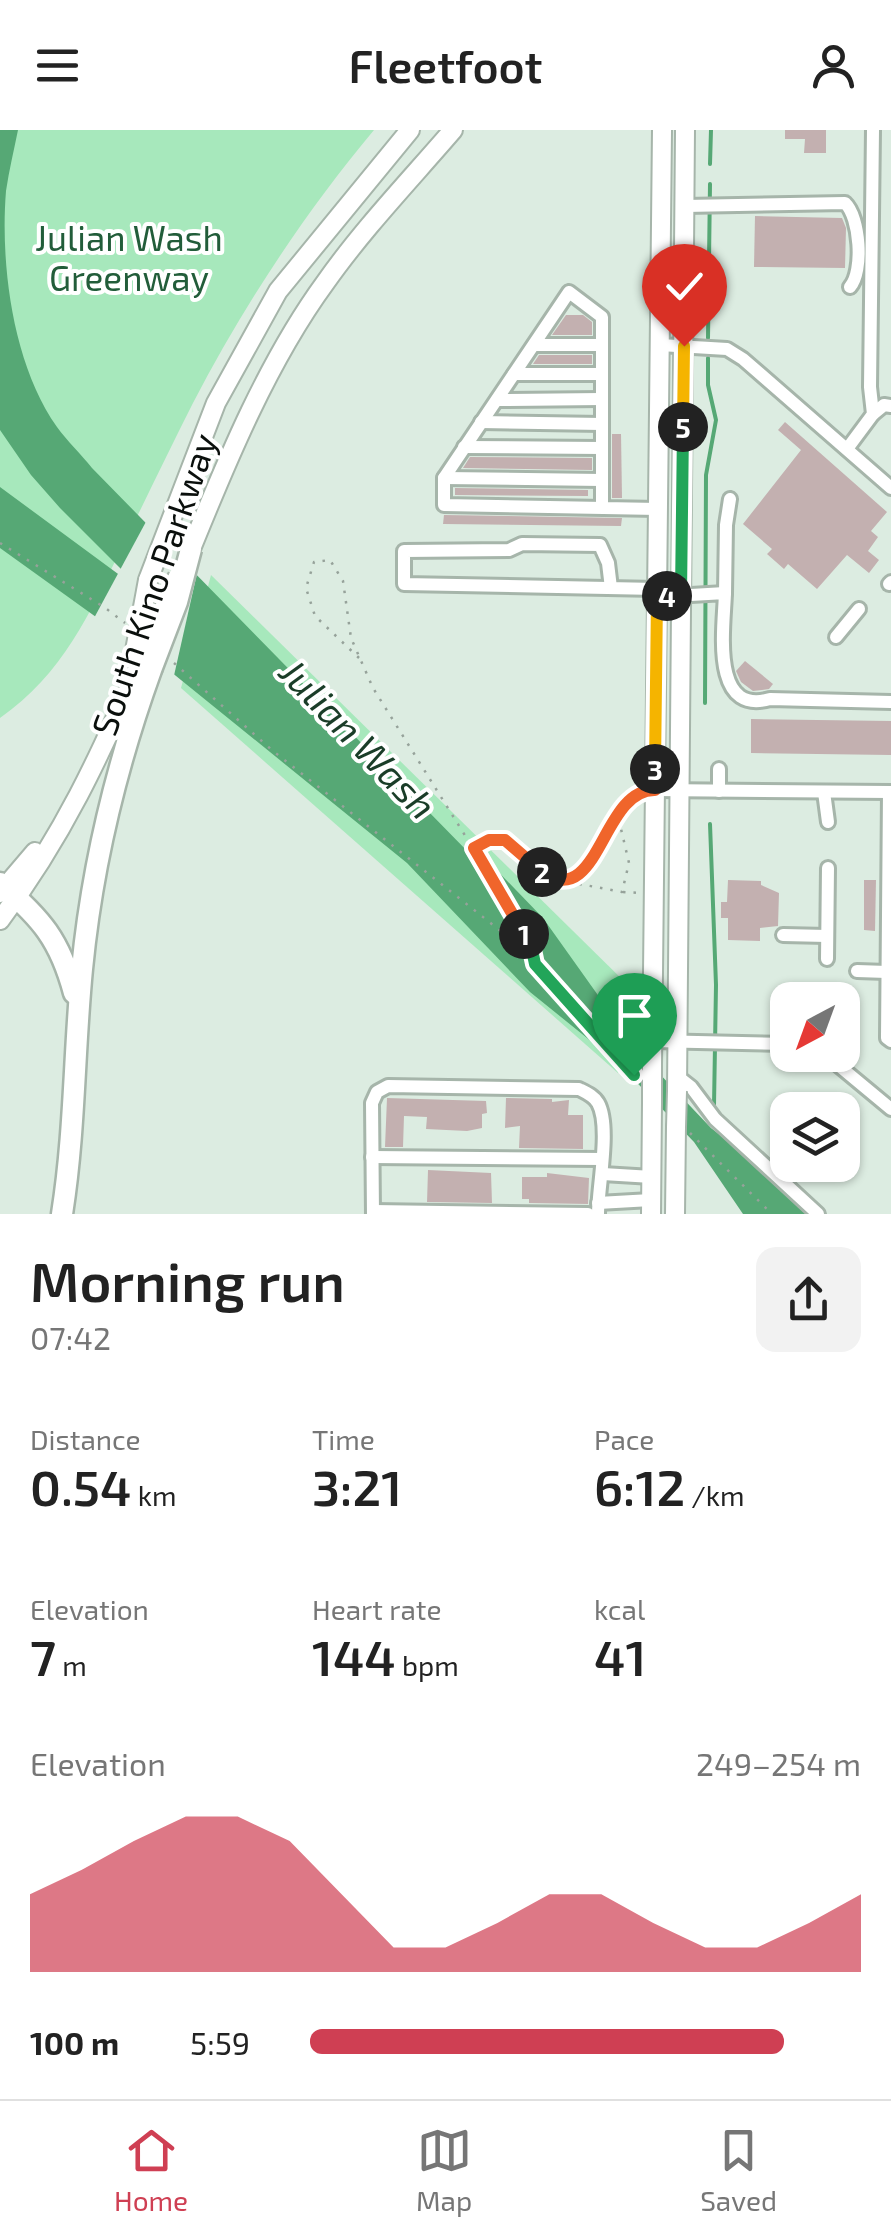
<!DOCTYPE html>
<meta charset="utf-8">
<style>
body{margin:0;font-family:"Exo 2",sans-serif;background:#f2f2f2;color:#222;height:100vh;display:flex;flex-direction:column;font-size:38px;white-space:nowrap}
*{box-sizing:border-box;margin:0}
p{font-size:32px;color:#767676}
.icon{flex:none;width:55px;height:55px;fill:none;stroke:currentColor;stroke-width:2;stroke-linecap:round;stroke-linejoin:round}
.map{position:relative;height:1084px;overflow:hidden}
.drawer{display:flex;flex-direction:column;background:#fff;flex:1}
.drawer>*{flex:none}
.needle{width:65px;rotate:221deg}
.controls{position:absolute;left:770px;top:852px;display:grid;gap:20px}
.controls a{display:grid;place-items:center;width:90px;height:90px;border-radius:20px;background:#fff;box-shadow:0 2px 8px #0004;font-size:50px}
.pin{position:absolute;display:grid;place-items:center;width:85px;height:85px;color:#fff;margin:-102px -42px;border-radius:50% 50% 50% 0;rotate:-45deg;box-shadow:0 0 10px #0007}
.pin .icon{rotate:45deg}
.km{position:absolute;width:50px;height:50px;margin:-25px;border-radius:50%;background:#222;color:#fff;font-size:28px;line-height:50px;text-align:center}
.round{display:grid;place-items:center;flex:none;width:105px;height:105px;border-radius:20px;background:#f2f2f2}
.summary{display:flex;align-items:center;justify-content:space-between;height:170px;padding:0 30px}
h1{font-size:55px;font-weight:600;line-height:75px}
.figures{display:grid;grid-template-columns:repeat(3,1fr);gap:15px;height:170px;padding:10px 30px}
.figures div{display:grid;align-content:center}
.figures b{font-size:50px;font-weight:600}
.figures small{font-size:28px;font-weight:400}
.figures p{font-size:28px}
.chart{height:280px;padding:20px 30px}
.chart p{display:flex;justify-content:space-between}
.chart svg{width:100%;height:180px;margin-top:10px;fill:#cf3f53;opacity:.7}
ul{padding:0 30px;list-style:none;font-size:32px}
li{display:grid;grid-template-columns:160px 120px 1fr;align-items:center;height:75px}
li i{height:25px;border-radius:12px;background:#cf3f53}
header{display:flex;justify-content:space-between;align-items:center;height:130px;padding:0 30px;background:#fff;font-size:45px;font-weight:600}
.dock{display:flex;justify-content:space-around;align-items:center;height:140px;border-top:2px solid #e0e0e0;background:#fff;font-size:28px;color:#767676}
.dock a{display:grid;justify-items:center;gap:5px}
.dock .active{color:#cf3f53}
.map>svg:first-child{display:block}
.green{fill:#a7e8bc}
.water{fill:#56a875}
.pier{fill:#dcece1}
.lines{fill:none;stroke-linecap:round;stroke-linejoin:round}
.stream{stroke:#56a875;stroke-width:4}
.building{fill:#c3b0b0}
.minor-casing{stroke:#a6b5aa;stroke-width:18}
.major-casing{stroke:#a6b5aa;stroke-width:22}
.highway-casing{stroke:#a6b5aa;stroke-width:25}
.path{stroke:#96a29a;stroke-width:2.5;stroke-dasharray:2.5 8;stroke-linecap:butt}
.minor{stroke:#fff;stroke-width:12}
.major{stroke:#fff;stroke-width:18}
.highway{stroke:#fff;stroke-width:20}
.major-bridge-casing{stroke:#a6b5aa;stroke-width:22;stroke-linecap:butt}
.highway-bridge-casing{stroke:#a6b5aa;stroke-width:25;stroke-linecap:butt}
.major-bridge{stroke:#fff;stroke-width:18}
.highway-bridge{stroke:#fff;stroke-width:20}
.split-1-casing{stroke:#fff;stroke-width:20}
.split-2-casing{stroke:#fff;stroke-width:20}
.split-3-casing{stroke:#fff;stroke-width:20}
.split-4-casing{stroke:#fff;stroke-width:20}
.split-5-casing{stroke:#fff;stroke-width:20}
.split-6-casing{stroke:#fff;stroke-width:20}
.split-1{stroke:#22a559;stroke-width:12}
.split-2{stroke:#f0652b;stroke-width:12}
.split-3{stroke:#f0652b;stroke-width:12}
.split-4{stroke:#f5b400;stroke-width:12}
.split-5{stroke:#22a559;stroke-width:12}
.split-6{stroke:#f5b400;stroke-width:12}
.labels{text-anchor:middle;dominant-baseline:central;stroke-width:8;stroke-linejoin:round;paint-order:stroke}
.park-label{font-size:35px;fill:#225d3a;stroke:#fff}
.street-label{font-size:35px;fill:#0a0f0c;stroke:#fff}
.water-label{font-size:38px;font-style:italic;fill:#1a3d28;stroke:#fff}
</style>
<header><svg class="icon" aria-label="menu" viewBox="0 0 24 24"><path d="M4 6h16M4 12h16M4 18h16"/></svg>Fleetfoot<svg class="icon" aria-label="person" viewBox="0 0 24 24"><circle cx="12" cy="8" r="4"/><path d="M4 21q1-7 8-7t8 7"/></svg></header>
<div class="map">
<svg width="891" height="1084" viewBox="0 0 891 1084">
<rect width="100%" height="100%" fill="#dcece1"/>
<!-- green -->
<g class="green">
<path d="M0,0h374c-70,84 -130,175 -181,273 -24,47 -47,96 -71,144 -32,66 -59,127 -122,171z"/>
<polygon points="211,445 634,861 618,943 181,558"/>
</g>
<!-- water -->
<path class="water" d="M0,0h18c-4,20 -9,40 -12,61 -6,74 7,174 51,236 10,14 24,27 35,41l381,389 10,-1 60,62 94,132 74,78 82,64 19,22h-69l-49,-72 -76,-79 -88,-71 -123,-129 -247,-200 -160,-115v-61l148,109 -88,-88 -29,-33 -31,-45z"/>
<!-- pier -->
<polygon class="pier" points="148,388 198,439 173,550 93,490"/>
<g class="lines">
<!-- stream -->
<g class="stream">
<polyline points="710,34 711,0"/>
<polyline points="708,208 710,54"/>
<polyline points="705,573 706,345 716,290 708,255 708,228"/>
<polyline points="710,694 716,855 714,976"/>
</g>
</g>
<!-- building -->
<g class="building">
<polygon points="785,0 826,0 826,23 804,23 805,9 785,9"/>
<polygon points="755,86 842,88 846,98 845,138 754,137"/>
<polygon points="566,185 583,185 592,192 592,205 552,205"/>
<polygon points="539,225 592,225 592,234 533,234"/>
<polygon points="785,292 887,382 871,401 878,407 868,421 879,430 869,443 847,425 817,459 788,434 784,439 767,424 772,419 743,394 801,320 778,300"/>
<polygon points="612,304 621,304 622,368 612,368"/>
<polygon points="470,327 592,328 592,340 463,338"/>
<polygon points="455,358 588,360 588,366 455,365"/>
<polygon points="444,385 622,388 621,396 443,394"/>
<polygon points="745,531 773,554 769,559 753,561 741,552 736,541"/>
<polygon points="751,589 891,591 891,625 751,623"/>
<polygon points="728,750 761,751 761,755 779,763 778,796 760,798 760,811 728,810 728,788 721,788 721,772 727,772"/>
<polygon points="864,750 876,750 875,801 864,800"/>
<polygon points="387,968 486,971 487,983 482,984 482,998 467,1001 426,999 427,987 404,986 403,1017 385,1017"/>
<polygon points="506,968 552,969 552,972 569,970 568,985 583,985 583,1019 519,1018 520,996 505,998"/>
<polygon points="428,1040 491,1043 492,1073 427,1072"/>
<polygon points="547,1043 589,1048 588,1074 529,1073 529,1069 522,1069 522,1047 547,1047"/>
</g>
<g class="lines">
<defs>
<g id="minor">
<path d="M685,76l160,-3c15,14 19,68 5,84"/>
<polyline points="534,215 602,215"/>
<polyline points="660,215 727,219 743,229 891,358"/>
<polyline points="514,244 602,244"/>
<polyline points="497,270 602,269"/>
<polyline points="873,284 884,275 891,276"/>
<polyline points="481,292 602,294"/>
<polyline points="464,317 602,318"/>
<polyline points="847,319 873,284 870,257 873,0"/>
<polyline points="444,348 602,350"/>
<polyline points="602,378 602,187 569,162 444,348 444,375 658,379"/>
<polyline points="889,454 891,452"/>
<polyline points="611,458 608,433 600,415 522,414 509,420 404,421 404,454 657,459"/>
<polyline points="725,463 726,395 730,369"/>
<path d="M657,467l68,-4c-1,34 -15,123 45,106l121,3"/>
<polyline points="836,507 859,479"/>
<polyline points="719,639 719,661"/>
<polyline points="655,660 891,662"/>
<polyline points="824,662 828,692"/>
<polyline points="889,662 887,908 891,911"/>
<polyline points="473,718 531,815 535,834"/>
<polyline points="783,805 827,806"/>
<polyline points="827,829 828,738"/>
<polyline points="857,841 887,842"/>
<polyline points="653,911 788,914"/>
<polyline points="826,925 891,979"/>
<polyline points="677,946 691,957 715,989 818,1084"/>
<polyline points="372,1027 602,1029"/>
<polyline points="603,1044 652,1047"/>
<polyline points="598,1073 651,1070"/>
<polyline points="373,1081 588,1084"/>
<path d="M373,1084l-1,-111 5,-11 11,-6 191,3c8,4 15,7 19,14 13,23 0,84 0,111"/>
</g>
<g id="major">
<path d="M191,419c36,-89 77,-188 134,-266 38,-54 85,-103 128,-153"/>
<polyline points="148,450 216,273 278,161 410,0"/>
<polyline points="0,763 35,722"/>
<path d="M0,790c62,-82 100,-164 140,-257"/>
<polyline points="652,936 662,0"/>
<polyline points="677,961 685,0"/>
<polyline points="651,1084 652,973"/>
<polyline points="675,1084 676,997"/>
</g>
<g id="highway">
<path d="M0,753c41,35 60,57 74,110"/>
<path d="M62,1084c13,-82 12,-163 20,-245 10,-103 34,-202 69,-299"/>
</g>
</defs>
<!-- minor casing -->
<use href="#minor" class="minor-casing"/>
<!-- major casing -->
<use href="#major" class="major-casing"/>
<!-- highway casing -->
<use href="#highway" class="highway-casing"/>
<!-- path -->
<g class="path">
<polyline points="0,413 104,477 125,493"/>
<polyline points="359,528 315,486 306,458 314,432 330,430 343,451 351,508 373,558 466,707"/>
<polyline points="174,533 273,621 512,810"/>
<path d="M482,714l23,-3 39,33 22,7c37,-17 40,-66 73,-89"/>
<polyline points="569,752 622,762 629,733 618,686"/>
<polyline points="623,762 640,763"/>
<polyline points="544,845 636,947"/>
<polyline points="690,1003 772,1084"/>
</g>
<!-- minor -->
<use href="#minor" class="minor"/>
<!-- major -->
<use href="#major" class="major"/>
<!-- highway -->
<use href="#highway" class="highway"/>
<defs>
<g id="major-bridge">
<polyline points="134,526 148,450"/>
<polyline points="140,533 178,446"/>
<polyline points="652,973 652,936"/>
<polyline points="676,997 677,961"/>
</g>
<polyline id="highway-bridge" points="151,540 177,472 191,419"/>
</defs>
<!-- major-bridge casing -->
<use href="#major-bridge" class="major-bridge-casing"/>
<!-- highway-bridge casing -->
<use href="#highway-bridge" class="highway-bridge-casing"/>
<!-- major-bridge -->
<use href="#major-bridge" class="major-bridge"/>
<!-- highway-bridge -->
<use href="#highway-bridge" class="highway-bridge"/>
</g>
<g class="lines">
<defs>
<polyline id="split-1" points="524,804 531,815 535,834 634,945"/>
<polyline id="split-2" points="524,804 474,718 489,710 505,710 542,742"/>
<path id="split-3" d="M542,742c58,39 59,-83 113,-82v-21"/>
<polyline id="split-4" points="655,639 657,467 667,466"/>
<polyline id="split-5" points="667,466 681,465 683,297"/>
<polyline id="split-6" points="683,297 684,216"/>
</defs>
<!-- split-1 casing -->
<use href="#split-1" class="split-1-casing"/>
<!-- split-2 casing -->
<use href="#split-2" class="split-2-casing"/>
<!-- split-3 casing -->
<use href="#split-3" class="split-3-casing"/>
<!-- split-4 casing -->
<use href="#split-4" class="split-4-casing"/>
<!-- split-5 casing -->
<use href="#split-5" class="split-5-casing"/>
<!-- split-6 casing -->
<use href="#split-6" class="split-6-casing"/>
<!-- split-1 -->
<use href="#split-1" class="split-1"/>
<!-- split-2 -->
<use href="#split-2" class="split-2"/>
<!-- split-3 -->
<use href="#split-3" class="split-3"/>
<!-- split-4 -->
<use href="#split-4" class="split-4"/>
<!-- split-5 -->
<use href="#split-5" class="split-5"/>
<!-- split-6 -->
<use href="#split-6" class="split-6"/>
</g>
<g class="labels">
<!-- park labels -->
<g class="park-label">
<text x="129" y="107">Julian Wash<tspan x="129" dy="40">Greenway</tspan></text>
</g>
<!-- street labels -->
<g class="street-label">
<text transform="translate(153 454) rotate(-71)">South Kino Parkway</text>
</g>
<!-- water labels -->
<g class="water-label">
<text transform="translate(359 608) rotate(46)">Julian Wash</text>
</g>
</g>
</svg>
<div class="controls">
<a><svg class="needle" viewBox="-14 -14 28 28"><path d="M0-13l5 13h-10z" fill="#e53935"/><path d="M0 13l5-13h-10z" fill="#767676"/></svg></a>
<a><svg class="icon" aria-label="layers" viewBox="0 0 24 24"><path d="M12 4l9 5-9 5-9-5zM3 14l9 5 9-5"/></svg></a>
</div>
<div class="pin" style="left:634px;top:945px;background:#1e9e55"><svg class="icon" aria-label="arrive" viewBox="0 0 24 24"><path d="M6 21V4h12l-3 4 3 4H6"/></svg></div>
<div class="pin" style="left:684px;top:216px;background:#d93025"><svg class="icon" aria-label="check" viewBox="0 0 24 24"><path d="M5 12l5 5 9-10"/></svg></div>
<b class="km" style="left:524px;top:804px">1</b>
<b class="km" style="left:542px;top:742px">2</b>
<b class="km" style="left:655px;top:639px">3</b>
<b class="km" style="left:667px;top:466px">4</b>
<b class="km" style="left:683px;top:297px">5</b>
</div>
<section class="drawer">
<div class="summary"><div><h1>Morning run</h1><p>07:42</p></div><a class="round"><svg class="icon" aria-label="share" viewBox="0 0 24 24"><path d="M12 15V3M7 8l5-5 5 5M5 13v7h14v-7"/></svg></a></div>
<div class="figures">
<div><p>Distance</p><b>0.54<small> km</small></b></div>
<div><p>Time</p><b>3:21</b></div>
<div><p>Pace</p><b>6:12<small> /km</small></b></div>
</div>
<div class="figures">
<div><p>Elevation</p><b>7<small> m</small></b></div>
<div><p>Heart rate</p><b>144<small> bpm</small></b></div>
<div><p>kcal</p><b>41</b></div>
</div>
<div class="chart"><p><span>Elevation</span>249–254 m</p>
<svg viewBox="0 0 160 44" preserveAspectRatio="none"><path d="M0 44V25L10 19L20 12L30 6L40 6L50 12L60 25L70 38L80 38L90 32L100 25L110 25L120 32L130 38L140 38L150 32L160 25V44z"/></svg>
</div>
<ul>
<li><b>100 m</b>5:59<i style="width:86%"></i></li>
</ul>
</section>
<nav class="dock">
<a class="active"><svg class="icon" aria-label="home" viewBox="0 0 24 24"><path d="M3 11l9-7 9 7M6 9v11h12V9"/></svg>Home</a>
<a><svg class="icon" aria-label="map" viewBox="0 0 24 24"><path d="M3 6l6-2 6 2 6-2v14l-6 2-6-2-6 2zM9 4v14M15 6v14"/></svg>Map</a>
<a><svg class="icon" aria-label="saved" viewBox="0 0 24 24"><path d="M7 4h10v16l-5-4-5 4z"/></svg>Saved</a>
</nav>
